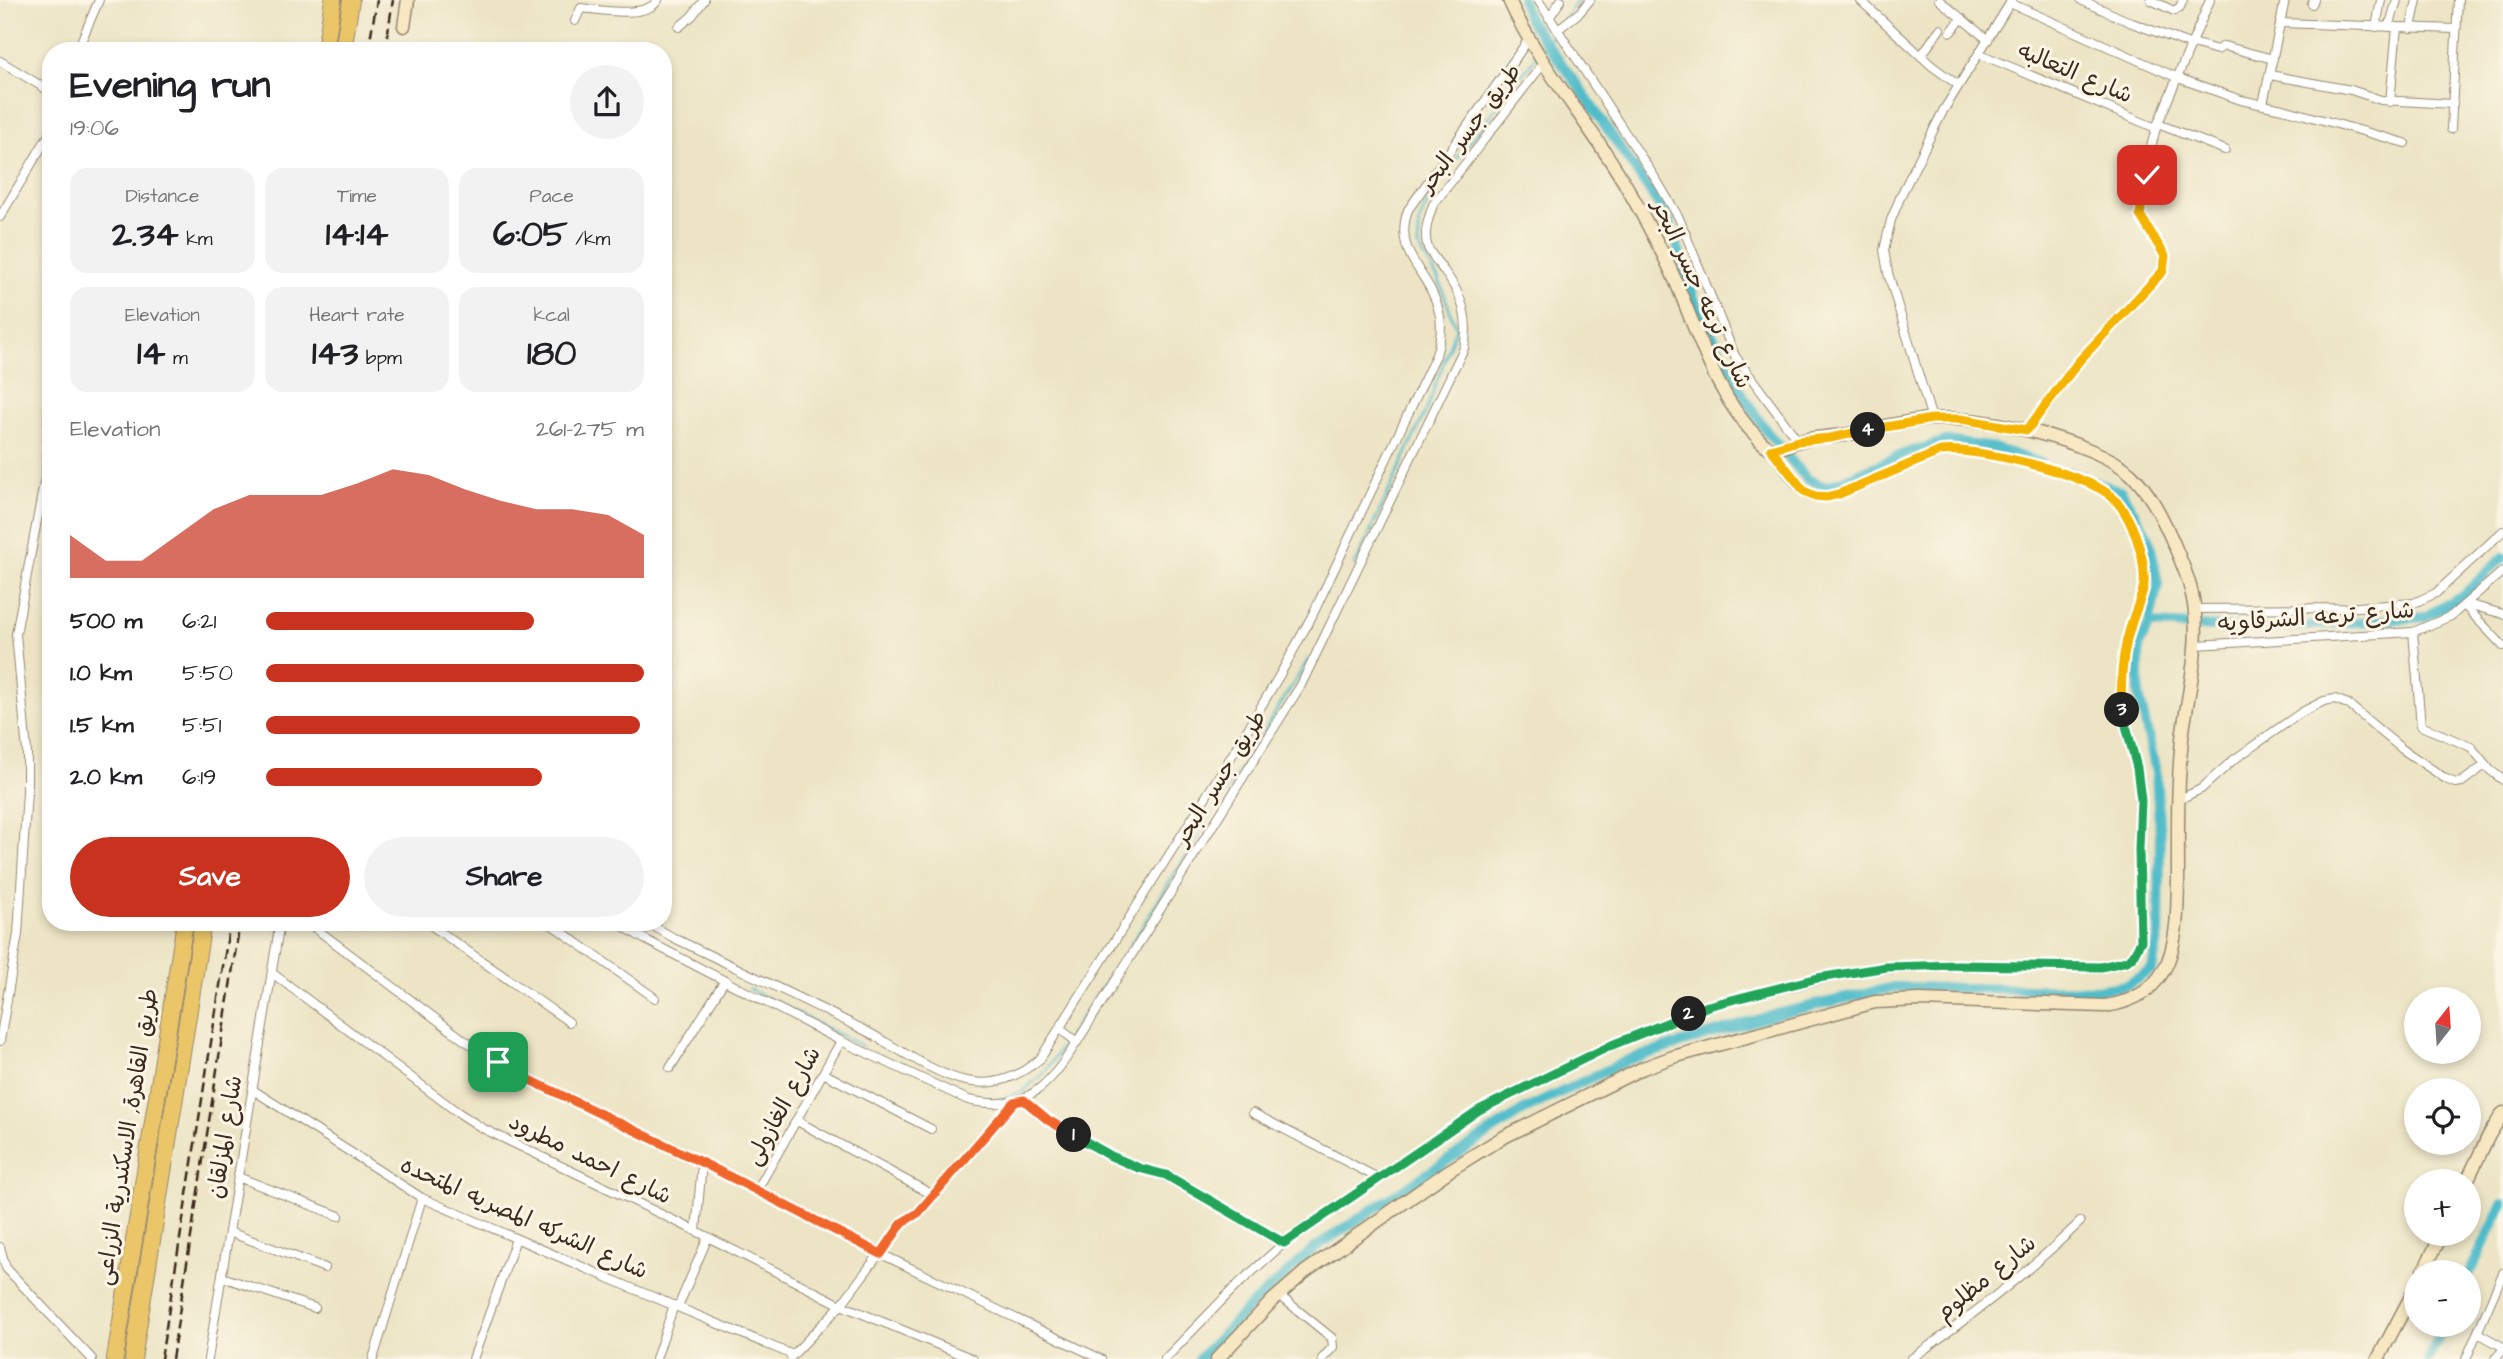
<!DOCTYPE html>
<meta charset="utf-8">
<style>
body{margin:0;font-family:"Architects Daughter","Playpen Sans Arabic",sans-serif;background:#f2f2f2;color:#202124;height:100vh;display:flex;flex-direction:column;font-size:26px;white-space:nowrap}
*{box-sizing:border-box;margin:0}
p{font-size:23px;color:#757577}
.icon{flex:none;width:38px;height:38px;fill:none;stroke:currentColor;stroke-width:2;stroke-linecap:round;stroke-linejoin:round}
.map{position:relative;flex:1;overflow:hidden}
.side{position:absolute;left:42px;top:42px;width:630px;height:889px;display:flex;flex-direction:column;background:#fff;border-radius:28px;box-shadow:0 4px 10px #0003}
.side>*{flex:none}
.needle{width:46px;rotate:17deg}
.fabs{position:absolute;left:2404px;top:987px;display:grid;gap:14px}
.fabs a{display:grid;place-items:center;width:77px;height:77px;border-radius:50%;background:#fff;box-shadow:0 4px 10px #0003;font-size:35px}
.pin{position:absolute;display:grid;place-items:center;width:60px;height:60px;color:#fff;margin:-30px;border-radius:14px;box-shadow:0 4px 10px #0006}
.km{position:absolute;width:35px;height:35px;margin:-18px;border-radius:50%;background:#222;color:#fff;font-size:19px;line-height:35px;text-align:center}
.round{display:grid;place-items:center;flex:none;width:74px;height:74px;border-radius:37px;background:#f2f2f2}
.summary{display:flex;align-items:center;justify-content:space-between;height:119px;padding:0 28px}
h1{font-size:38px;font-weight:700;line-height:52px}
.metrics{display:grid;grid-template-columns:repeat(3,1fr);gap:10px;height:119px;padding:7px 28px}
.metrics div{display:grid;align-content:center;border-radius:18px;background:#f2f2f2;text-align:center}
.metrics b{font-size:35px;font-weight:700}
.metrics small{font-size:19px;font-weight:400}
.metrics p{font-size:19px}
.chart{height:196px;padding:14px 28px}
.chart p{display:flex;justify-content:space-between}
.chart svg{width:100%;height:126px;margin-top:7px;fill:#c8321e;opacity:.7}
.button{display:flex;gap:14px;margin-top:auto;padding:14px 28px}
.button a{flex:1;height:80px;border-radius:42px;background:#c8321e;color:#fff;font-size:28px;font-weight:700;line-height:80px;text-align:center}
.button a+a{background:#f2f2f2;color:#202124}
ul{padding:0 28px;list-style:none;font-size:23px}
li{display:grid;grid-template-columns:112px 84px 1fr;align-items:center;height:52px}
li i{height:18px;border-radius:9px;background:#c8321e}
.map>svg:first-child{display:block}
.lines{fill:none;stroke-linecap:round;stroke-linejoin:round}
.stream{stroke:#50bcca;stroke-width:2.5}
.canal{stroke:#50bcca;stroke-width:10}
.street-casing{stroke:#948771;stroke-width:10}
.secondary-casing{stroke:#948771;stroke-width:15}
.highway-casing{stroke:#948771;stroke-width:18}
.street{stroke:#fff;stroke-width:8}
.secondary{stroke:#f7e8c3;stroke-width:12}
.highway{stroke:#ebc669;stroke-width:16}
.rail{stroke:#3b2a1e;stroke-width:2.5;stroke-dasharray:10 5;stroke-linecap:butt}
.split-1-casing{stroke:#fff;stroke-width:14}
.split-2-casing{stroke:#fff;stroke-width:14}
.split-3-casing{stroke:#fff;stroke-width:14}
.split-4-casing{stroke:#fff;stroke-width:14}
.split-5-casing{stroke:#fff;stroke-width:14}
.split-1{stroke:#f0652b;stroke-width:9}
.split-2{stroke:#22a559;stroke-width:9}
.split-3{stroke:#22a559;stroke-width:9}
.split-4{stroke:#f5b400;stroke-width:9}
.split-5{stroke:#f5b400;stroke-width:9}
.labels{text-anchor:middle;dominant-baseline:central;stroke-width:6;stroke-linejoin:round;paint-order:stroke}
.street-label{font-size:23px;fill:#3b2a1e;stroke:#fcf5e5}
</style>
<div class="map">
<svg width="2503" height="1359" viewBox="0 0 2503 1359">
<rect width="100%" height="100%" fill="#fcf5e5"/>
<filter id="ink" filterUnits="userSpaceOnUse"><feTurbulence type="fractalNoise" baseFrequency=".0143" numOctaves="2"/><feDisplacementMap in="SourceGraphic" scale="14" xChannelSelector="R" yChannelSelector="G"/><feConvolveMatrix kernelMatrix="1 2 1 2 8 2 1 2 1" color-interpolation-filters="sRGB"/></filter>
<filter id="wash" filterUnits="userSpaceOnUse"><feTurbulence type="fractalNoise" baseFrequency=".00686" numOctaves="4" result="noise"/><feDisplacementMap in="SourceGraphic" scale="28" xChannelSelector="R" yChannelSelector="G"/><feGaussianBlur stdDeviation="1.57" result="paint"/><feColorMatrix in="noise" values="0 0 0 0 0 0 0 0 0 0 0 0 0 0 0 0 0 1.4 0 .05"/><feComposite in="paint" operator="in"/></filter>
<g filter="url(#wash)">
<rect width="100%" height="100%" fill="#ece4c4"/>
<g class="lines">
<!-- stream -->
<g class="stream">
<polyline points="1562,22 1578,0"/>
<polyline points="1541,50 1556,30"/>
<polyline points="1355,565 1426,411 1456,328 1439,280 1418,246 1420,220 1435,186 1535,58"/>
<polyline points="749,989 862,1046"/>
<polyline points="963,1094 991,1099"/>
<polyline points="997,1100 1022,1092 1044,1073 1123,957 1309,659"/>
</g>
<!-- canal -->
<g class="canal">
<polyline points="1522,0 1529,20 1579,87 1669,220 1696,304 1745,399 1767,432 1807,479 1826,487 1906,453 1946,441 1993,448 2041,463"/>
<polyline points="2149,624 2263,629 2424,617 2461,597 2503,557"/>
<polyline points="2469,1274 2503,1204"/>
<polyline points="1199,1359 1247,1309 1316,1247 1524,1110 1628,1060 1776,1014 1895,987 2096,990 2127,985 2152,969 2159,934 2160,838 2156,772 2139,695 2139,646 2149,624 2158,584 2149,538 2122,492 2069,472"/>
<polyline points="2428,1359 2445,1325"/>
</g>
</g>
</g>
<g filter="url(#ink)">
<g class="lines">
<defs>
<g id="street">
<polyline points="1538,0 1657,181 1679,218 1735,356 1798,441"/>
<polyline points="1860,0 1932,66 1958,85"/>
<polyline points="1939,0 1988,40"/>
<polyline points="2081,0 2132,23 2192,45"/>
<polyline points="2151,0 2174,11 2180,7 2183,0"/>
<polyline points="2010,3 2178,78 2241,100 2287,110 2405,143"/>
<polyline points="2312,4 2314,0"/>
<polyline points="1549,18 1561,0"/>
<path d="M575,21l6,-13c20,2 65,11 77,-8"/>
<polyline points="2281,23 2456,29"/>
<polyline points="679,27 692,16 704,0"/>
<polyline points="2376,27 2381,0"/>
<polyline points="2389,27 2397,0"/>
<polyline points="2411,28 2417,0"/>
<polyline points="1557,30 1580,12 1590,0"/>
<polyline points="1951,32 1962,18"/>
<polyline points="2193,43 2217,50 2224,46 2273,59"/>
<polyline points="77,51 99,0"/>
<polyline points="1980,54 2156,128"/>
<polyline points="1921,56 1940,29"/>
<polyline points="0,61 51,92"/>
<polyline points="2270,75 2351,90 2381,100 2453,104"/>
<polyline points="2390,102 2397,27"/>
<polyline points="2263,104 2285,0"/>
<polyline points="2158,124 2225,150"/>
<polyline points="2451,129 2458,0"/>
<polyline points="0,217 51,131"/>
<polyline points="1932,419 1888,273 1884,250 1891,220 1902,193 1943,111 2012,0"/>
<polyline points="2027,430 2079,361 2163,271 2165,256 2140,215 2151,147 2156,128 2210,0"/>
<polyline points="2467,604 2503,614"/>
<polyline points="2465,606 2503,646"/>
<polyline points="2195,609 2344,608 2414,603 2436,593 2503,531"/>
<polyline points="2413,632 2421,726 2471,747 2490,770 2503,780"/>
<polyline points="2196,645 2413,632 2451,616 2503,571"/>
<polyline points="2180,799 2201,789 2232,761 2302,712 2324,701 2335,699 2348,704 2402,749 2446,779 2455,783 2462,782 2485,765"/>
<polyline points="307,922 464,1040 512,1070 737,1180 881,1254 1101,1359"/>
<polyline points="426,922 569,1022"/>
<polyline points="548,922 655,998"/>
<path d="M616,922l30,18 195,101 127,59c58,13 80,-13 109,-58l224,-357 163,-337c6,-30 -2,-53 -20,-77 -5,-7 -12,-15 -16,-23 -5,-14 0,-29 5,-43l110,-141"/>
<path d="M646,922l28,16c64,31 129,61 192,93 28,15 70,44 100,50 29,6 52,-4 74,-22l196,-310 46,-78 30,-55 124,-261c4,-14 7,-28 3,-43 -8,-40 -47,-56 -31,-102l121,-171"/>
<polyline points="272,973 456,1111 482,1128 696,1231 841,1305 973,1359"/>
<polyline points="1060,1029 1077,1042"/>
<polyline points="0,1041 18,934 27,792 27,752 16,634 46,472 51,358"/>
<polyline points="670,1068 725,980"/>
<polyline points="823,1073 931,1129"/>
<polyline points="253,1090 422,1198 634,1289 793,1355"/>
<polyline points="1024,1099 1036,1112 1061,1129 1111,1156 1177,1181 1284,1243"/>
<polyline points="1253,1113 1378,1178"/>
<polyline points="797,1121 933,1195"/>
<polyline points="238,1177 339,1216"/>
<polyline points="757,1190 841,1041"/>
<polyline points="696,1231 702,1163"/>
<polyline points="229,1232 325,1268"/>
<polyline points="0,1247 6,1268 92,1359"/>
<polyline points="222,1277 315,1308"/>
<polyline points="1279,1295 1332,1338 1333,1347 1322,1359"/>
<polyline points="678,1307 708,1237"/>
<polyline points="2478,1333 2503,1347"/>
<polyline points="791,1357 841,1305 903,1222 918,1213 1014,1102"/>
<polyline points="208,1359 280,922"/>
<polyline points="373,1359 422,1198"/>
<polyline points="473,1359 516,1239"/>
<polyline points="656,1359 674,1305"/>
<path d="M1165,1359l69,-71 50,-45 195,-133 133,-65 96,-39 149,-35 77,-6 167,2c12,-1 25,-3 33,-13 15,-16 4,-85 5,-109 1,-21 4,-43 1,-64 -3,-17 -10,-34 -14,-51 -6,-26 -6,-52 -2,-79 3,-22 17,-43 20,-65 1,-15 -3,-33 -8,-47 -5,-17 -12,-34 -27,-45 -24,-18 -138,-50 -167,-43 -33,8 -93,49 -124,45 -22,-2 -35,-30 -47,-47"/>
<path d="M1911,1359c59,-42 117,-86 169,-137"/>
<polyline points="2466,1359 2503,1273"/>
<polyline points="2495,1359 2503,1350"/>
</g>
<g id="secondary">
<polyline points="404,26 408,0"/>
<polyline points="2467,1181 2489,1135 2503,1113"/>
<polyline points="2423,1272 2442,1234"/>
<path d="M1217,1359l56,-59 32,-28 145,-102 50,-31 143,-71 30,-11 202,-55 45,-2 185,6c71,-10 72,-66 73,-125 0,-47 -1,-95 4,-142 5,-42 17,-84 13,-126 -2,-25 -12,-48 -22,-71 -11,-25 -23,-50 -43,-69 -36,-32 -151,-59 -199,-54 -27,2 -54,9 -81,15 -17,3 -34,3 -51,7 -9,2 -19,10 -28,7 -4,-1 -10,-6 -12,-9 -43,-42 -60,-103 -83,-157 -14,-32 -31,-63 -48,-93 -37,-65 -88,-120 -119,-189"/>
<polyline points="2378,1359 2417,1285"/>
</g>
<g id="highway">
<polyline points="325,51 333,0"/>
<polyline points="343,51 351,0"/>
<polyline points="115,1359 185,922"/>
<polyline points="133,1359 203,922"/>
</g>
</defs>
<!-- street casing -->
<use href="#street" class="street-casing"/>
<!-- secondary casing -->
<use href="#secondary" class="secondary-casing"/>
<!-- highway casing -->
<use href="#highway" class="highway-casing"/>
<!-- street -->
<use href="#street" class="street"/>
<!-- secondary -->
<use href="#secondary" class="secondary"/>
<!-- highway -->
<use href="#highway" class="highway"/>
<!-- rail -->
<g class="rail">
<polyline points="368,51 377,0"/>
<polyline points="385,51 393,0"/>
<polyline points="161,1359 230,922"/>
<polyline points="172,1359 240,922"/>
</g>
</g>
</g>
<g class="lines" filter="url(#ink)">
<defs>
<polyline id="split-1" points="498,1062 530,1080 707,1165 881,1254 903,1222 918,1213 1014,1102 1024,1100 1048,1120 1074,1135"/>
<polyline id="split-2" points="1074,1135 1111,1156 1139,1168 1166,1175 1284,1243 1479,1110 1612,1045 1689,1014"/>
<polyline id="split-3" points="1689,1014 1708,1006 1818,978 1887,967 1958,965 2101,967 2127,961 2133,956 2141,941 2139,849 2141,800 2137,768 2122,710"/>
<path id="split-4" d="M1868,430l-38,8 -32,3 -27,8 33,42 11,5 11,1 13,-3 102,-43c35,-4 143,22 170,45 20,17 35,61 33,88 -2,14 -9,27 -13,41 -9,28 -11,56 -9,85"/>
<polyline id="split-5" points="1868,430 1932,419 1961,419 2027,430 2079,361 2163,271 2165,256 2140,215 2147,175"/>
</defs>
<!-- split-1 casing -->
<use href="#split-1" class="split-1-casing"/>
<!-- split-2 casing -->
<use href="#split-2" class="split-2-casing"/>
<!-- split-3 casing -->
<use href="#split-3" class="split-3-casing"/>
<!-- split-4 casing -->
<use href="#split-4" class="split-4-casing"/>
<!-- split-5 casing -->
<use href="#split-5" class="split-5-casing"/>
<!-- split-1 -->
<use href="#split-1" class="split-1"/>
<!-- split-2 -->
<use href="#split-2" class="split-2"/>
<!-- split-3 -->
<use href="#split-3" class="split-3"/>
<!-- split-4 -->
<use href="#split-4" class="split-4"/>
<!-- split-5 -->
<use href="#split-5" class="split-5"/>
</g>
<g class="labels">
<!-- street labels -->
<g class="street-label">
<text transform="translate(2075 73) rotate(23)">شارع التعالبه</text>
<text transform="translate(1470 128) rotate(-53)">طريق جسر البحر</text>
<text transform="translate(1702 294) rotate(65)">شارع ترعه جسر البحر</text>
<text transform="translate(2316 617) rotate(-4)">شارع ترعه الشرقاويه</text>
<text transform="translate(1220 778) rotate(-58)">طريق جسر البحر</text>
<text transform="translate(783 1106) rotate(-61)">شارع الغازولى</text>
<text transform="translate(127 1137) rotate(-81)">طريق القاهرة, الاسكندرية الزراعى</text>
<text transform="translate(225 1137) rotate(-81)">شارع المزلقان</text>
<text transform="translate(590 1159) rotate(26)">شارع احمد مطرود</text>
<text transform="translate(524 1218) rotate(24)">شارع الشركه المصريه المتحده</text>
<text transform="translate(1986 1278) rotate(-39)">شارع مظلوم</text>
</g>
</g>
</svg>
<div class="fabs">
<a><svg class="needle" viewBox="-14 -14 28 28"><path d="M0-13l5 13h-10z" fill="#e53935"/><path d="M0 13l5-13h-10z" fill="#757577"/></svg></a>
<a><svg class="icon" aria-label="locate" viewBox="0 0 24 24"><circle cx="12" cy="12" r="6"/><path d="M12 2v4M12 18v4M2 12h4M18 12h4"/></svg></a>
<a>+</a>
<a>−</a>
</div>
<div class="pin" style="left:498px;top:1062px;background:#1e9e55"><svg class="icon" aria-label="arrive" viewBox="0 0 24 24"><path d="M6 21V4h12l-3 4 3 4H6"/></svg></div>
<div class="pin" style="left:2147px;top:175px;background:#d93025"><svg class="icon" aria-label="check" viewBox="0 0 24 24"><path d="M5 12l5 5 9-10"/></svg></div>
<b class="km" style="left:1074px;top:1135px">1</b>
<b class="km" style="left:1689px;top:1014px">2</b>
<b class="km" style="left:2122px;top:710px">3</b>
<b class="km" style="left:1868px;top:430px">4</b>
<section class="side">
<div class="summary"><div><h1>Evening run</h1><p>19:06</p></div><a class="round"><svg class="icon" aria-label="share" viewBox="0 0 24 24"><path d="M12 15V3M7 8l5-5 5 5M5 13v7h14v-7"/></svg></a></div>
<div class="metrics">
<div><p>Distance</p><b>2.34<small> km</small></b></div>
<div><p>Time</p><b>14:14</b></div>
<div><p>Pace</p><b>6:05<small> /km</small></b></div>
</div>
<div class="metrics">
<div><p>Elevation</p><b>14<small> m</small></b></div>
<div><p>Heart rate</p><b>143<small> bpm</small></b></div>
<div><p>kcal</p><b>180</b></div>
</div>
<div class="chart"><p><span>Elevation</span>261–275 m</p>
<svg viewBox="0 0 160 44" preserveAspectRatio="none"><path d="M0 44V29L10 38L20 38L30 29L40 20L50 15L60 15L70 15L80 11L90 6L100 8L110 13L120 17L130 20L140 20L150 22L160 29V44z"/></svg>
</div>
<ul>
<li><b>500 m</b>6:21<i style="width:71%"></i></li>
<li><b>1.0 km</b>5:50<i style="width:100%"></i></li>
<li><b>1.5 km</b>5:51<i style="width:99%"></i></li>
<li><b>2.0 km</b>6:19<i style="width:73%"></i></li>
</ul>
<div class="button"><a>Save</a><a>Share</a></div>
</section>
</div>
